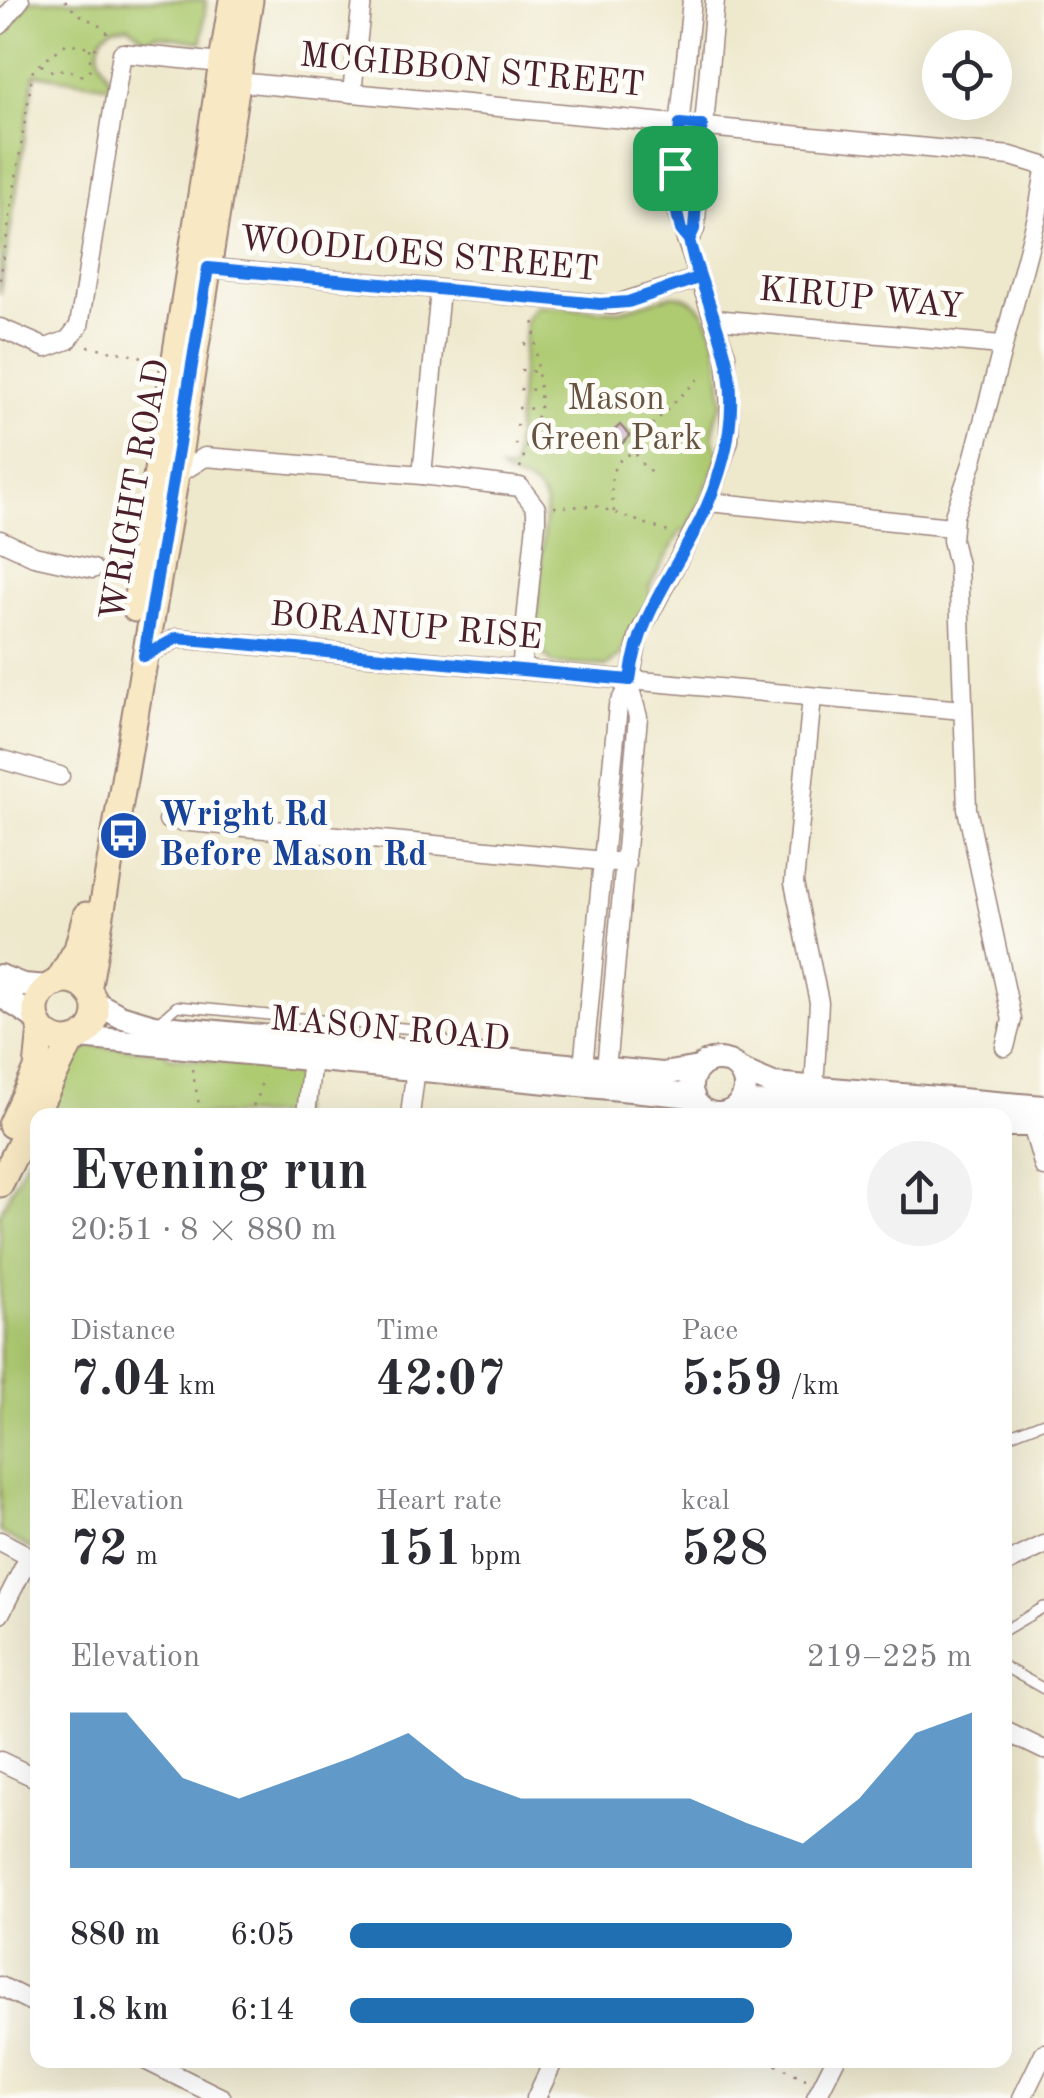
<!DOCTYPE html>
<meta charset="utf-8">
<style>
body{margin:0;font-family:"Old Standard TT",serif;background:#f2f2f3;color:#2b2b33;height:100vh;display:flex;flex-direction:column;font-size:38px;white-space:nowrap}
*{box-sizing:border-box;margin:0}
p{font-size:32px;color:#7c7c81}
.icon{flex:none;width:55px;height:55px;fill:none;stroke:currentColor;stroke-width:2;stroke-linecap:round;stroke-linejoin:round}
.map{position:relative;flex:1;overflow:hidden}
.panel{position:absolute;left:30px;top:1108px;width:982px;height:960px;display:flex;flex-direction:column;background:#fff;border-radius:20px;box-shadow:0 10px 40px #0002}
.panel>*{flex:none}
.controls{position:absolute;left:922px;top:30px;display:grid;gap:20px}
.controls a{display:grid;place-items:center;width:90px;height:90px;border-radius:50%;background:#fff;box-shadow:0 10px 40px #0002;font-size:50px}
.pin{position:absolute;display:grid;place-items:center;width:85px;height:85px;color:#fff;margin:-42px;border-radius:20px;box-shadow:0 5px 15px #0006}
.round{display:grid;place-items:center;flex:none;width:105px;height:105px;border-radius:52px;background:#f2f2f3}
.summary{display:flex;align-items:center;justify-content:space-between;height:170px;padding:0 40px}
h1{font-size:55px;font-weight:700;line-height:75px}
.stats{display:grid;grid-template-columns:repeat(3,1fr);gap:15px;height:170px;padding:10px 40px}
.stats div{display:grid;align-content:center}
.stats b{font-size:50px;font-weight:700}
.stats small{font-size:28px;font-weight:400}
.stats p{font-size:28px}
.chart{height:280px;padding:20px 40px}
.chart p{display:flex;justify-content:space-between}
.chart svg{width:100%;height:180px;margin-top:10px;fill:#1f6fb2;opacity:.7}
ul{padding:0 40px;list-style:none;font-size:32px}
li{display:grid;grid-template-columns:160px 120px 1fr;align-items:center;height:75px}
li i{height:25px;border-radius:12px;background:#1f6fb2}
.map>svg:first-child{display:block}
.green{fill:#aecb72;stroke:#7c754e;stroke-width:2.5}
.building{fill:#cdabda}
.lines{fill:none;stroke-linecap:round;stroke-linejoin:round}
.service-casing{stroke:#9c847c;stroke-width:12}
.minor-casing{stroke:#9c847c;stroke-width:21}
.tertiary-casing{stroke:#9c847c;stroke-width:26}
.secondary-casing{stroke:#9c847c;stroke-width:29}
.path{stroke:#9c847c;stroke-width:2.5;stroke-dasharray:2.5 8;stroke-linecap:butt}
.service{stroke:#fff;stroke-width:9}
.minor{stroke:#fff;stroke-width:18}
.tertiary{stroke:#fff;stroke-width:22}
.secondary{stroke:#f8e8c3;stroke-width:25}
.route-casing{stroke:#fff;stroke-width:20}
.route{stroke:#1a73e8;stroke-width:12}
.labels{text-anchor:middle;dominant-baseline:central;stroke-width:10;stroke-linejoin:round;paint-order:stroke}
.street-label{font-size:35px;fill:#4a1f2b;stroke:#fdfcf7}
.park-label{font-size:35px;fill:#685340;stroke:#fdfcf7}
.transit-label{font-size:35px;font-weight:bold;fill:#164399;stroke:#fdfcf7;text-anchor:start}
</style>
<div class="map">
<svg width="1044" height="2098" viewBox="0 0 1044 2098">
<rect width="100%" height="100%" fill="#fdfcf7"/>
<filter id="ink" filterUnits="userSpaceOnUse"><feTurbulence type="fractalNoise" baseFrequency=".01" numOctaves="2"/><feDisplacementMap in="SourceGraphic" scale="20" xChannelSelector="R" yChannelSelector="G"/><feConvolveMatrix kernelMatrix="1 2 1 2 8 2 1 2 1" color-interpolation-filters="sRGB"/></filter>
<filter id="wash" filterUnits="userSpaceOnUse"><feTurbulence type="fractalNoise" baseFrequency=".0048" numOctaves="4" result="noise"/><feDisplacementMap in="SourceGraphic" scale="40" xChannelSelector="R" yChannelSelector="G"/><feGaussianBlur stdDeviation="2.25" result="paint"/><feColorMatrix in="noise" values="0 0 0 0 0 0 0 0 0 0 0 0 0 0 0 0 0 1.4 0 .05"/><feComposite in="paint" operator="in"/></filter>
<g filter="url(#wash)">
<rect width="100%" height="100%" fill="#eee8cc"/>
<!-- green -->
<g class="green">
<path d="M31,0h175l-4,42 -47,-7 -7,6 -19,-15 -16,2 -10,7c-12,28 6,29 8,51l-76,-12 -35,220v-254z"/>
<path d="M673,295c47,2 46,73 50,108 -9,11 -13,35 -5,48l-2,13 -28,65 -8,3 -31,55 2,9 -31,59 -13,11 -53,-2 -15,-14 -4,-18 11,-128c-12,-29 -31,-19 -46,-34h13l13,-150 10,-14 81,5z"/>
<polygon points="91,1046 163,1051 169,1057 251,1065 259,1060 290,1068 300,1086 298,1115 41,1115 78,1054"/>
<polygon points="37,1138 37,1552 0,1532 0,1213"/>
</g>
<g id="blocks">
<!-- building -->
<polygon class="building" points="620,425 630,436 615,450 605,439"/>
</g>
</g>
<g filter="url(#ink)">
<use href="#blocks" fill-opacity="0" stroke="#9c847c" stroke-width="2.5"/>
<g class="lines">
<defs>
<g id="service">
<polyline points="160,1021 177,1006 434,1031 455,1050"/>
<polyline points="1005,1437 1044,1422"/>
<polyline points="1005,1630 1044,1607"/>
<polyline points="1005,1667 1044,1689"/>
</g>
<g id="minor">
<polyline points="0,25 20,0"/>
<polyline points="237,82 1011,156 1044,166"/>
<polyline points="352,93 362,0"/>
<polyline points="689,240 695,229 715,0"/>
<polyline points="200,267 613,305 699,278"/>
<polyline points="714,319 1001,345"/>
<polyline points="0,328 46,348 68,340 79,326 122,53 221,63"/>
<polyline points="176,475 205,457 422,475 520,487 536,508 536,523 521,670"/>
<polyline points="422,475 440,290"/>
<polyline points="709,502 951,527"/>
<polyline points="0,540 34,556 93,569"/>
<polyline points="144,656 177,638 630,680 639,634 709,502 729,440 730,406 726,355 677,213 675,168 692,0"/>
<polyline points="629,685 630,680 963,710"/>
<polyline points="812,697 794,883 819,1002 814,1089"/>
<polyline points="0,759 60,776"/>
<polyline points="168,820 626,863"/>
<polyline points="1005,1047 1012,1020 967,809 958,565 952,540 954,516 972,464 1037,217 1044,176"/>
<polyline points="583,1067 618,706 629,685"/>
<polyline points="606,1069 638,717 629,685"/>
<polyline points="704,1110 706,1115"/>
<polyline points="306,1115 312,1058"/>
<polyline points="410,1115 416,1068"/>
<polyline points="725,1115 726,1113"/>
<polyline points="1029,1115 1044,1167"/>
<polyline points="0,1541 38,1561"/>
<polyline points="1005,1564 1044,1545"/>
<polyline points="0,1614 29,1557"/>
<polyline points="1005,1731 1044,1750"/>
<polyline points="0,1761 38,1779"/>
<polyline points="0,1986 38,2005"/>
<polyline points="145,2060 222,2098"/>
<polyline points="536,2098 554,2060"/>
<polyline points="816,2098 835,2060"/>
<polyline points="1022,2098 1044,2053"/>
</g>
<g id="tertiary">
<polyline points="0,976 23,985 49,987"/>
<polyline points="0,995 37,1019"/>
<polyline points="94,1002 120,1016 154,1026 662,1074 699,1068"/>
<polyline points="80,1037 693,1096"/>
<circle cx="718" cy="1087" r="27"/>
<polyline points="740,1070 773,1084 1044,1107"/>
<path d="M737,1106c59,-10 121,4 180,9"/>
<polyline points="1005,1125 1044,1125"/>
</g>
<g id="secondary">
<polyline points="135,609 232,0"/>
<circle cx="66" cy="1011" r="30"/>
<polyline points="57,983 77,949 86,915"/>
<polyline points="88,991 176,475 250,0"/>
<polyline points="11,1125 37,1069 41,1027"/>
<polyline points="0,1184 72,1040"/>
</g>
</defs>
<!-- service casing -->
<use href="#service" class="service-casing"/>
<!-- minor casing -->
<use href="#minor" class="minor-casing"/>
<!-- tertiary casing -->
<use href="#tertiary" class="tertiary-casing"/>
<!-- secondary casing -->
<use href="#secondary" class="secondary-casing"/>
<!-- path -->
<g class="path">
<path d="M65,0c13,20 29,17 43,34"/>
<polyline points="41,65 52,71 66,69 83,76 90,69 90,48"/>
<polyline points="0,280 33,70 67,43 100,49"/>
<polyline points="524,344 534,345"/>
<polyline points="88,346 153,359"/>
<polyline points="521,370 537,372"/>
<polyline points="520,389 539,390"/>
<polyline points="518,408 539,409"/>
<polyline points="516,425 533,427"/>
<polyline points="515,444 526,445"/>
<polyline points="636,454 645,469 657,473"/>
<polyline points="520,468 541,404 533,316"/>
<polyline points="554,507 596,506 674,534"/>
<path d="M614,512c-3,-27 -9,-50 21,-60v-10l63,-63"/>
<polyline points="192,1069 201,1115"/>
<polyline points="248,1115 258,1097 263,1076"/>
<polyline points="766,2060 806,2079"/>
</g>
<!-- service -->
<use href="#service" class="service"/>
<!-- minor -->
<use href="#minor" class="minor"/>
<!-- tertiary -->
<use href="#tertiary" class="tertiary"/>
<!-- secondary -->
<use href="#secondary" class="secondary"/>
</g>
</g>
<g class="lines" filter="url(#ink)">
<defs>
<path id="route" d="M675,168l2,45 4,17 8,10 9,38 -70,24 -28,2 -392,-36 -64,388 33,-18 453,42c6,-53 34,-94 60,-140 32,-58 53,-124 34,-190 -10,-37 -25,-72 -35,-110l5,-11 8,-103 -22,-2 -5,44"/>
</defs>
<!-- route casing -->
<use href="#route" class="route-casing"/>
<!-- route -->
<use href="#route" class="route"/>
</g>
<!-- icons -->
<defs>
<symbol id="bus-disc" viewBox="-11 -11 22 22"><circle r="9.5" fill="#1a4fb4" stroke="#fdfcf7"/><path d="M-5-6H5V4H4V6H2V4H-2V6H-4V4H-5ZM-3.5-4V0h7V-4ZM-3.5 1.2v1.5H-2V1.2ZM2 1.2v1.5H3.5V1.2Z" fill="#fff"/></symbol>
</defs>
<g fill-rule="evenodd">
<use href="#bus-disc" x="96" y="808" width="55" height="55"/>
</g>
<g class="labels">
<!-- street labels -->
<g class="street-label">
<text transform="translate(472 71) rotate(5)">MCGIBBON STREET</text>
<text transform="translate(419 255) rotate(5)">WOODLOES STREET</text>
<text transform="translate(861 299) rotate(5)">KIRUP WAY</text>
<text transform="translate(136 490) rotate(-80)">WRIGHT ROAD</text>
<text transform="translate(406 627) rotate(5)">BORANUP RISE</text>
<text transform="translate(390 1030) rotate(5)">MASON ROAD</text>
</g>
<!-- park labels -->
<g class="park-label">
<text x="616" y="399">Mason<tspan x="616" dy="40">Green Park</tspan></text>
</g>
<!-- transit labels -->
<g class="transit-label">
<text x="159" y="815">Wright Rd<tspan x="159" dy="40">Before Mason Rd</tspan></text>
</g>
</g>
</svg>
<div class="controls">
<a><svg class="icon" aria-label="locate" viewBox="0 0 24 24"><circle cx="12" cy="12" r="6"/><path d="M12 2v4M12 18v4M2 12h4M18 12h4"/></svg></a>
</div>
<div class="pin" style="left:675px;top:168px;background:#1e9e55"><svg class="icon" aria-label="arrive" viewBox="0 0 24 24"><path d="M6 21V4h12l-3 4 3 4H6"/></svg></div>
<section class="panel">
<div class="summary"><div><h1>Evening run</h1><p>20:51 · 8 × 880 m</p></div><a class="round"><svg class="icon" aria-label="share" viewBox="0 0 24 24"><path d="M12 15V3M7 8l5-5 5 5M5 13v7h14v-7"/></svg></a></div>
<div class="stats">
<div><p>Distance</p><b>7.04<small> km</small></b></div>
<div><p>Time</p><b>42:07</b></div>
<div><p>Pace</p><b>5:59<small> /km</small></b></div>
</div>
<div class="stats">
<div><p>Elevation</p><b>72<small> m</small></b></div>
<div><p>Heart rate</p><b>151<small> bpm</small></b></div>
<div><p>kcal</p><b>528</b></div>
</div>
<div class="chart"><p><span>Elevation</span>219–225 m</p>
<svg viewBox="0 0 160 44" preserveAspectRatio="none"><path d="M0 44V6L10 6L20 22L30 27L40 22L50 17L60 11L70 22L80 27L90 27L100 27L110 27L120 33L130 38L140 27L150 11L160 6V44z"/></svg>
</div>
<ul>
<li><b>880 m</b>6:05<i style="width:71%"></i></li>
<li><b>1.8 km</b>6:14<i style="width:65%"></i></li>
</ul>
</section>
</div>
